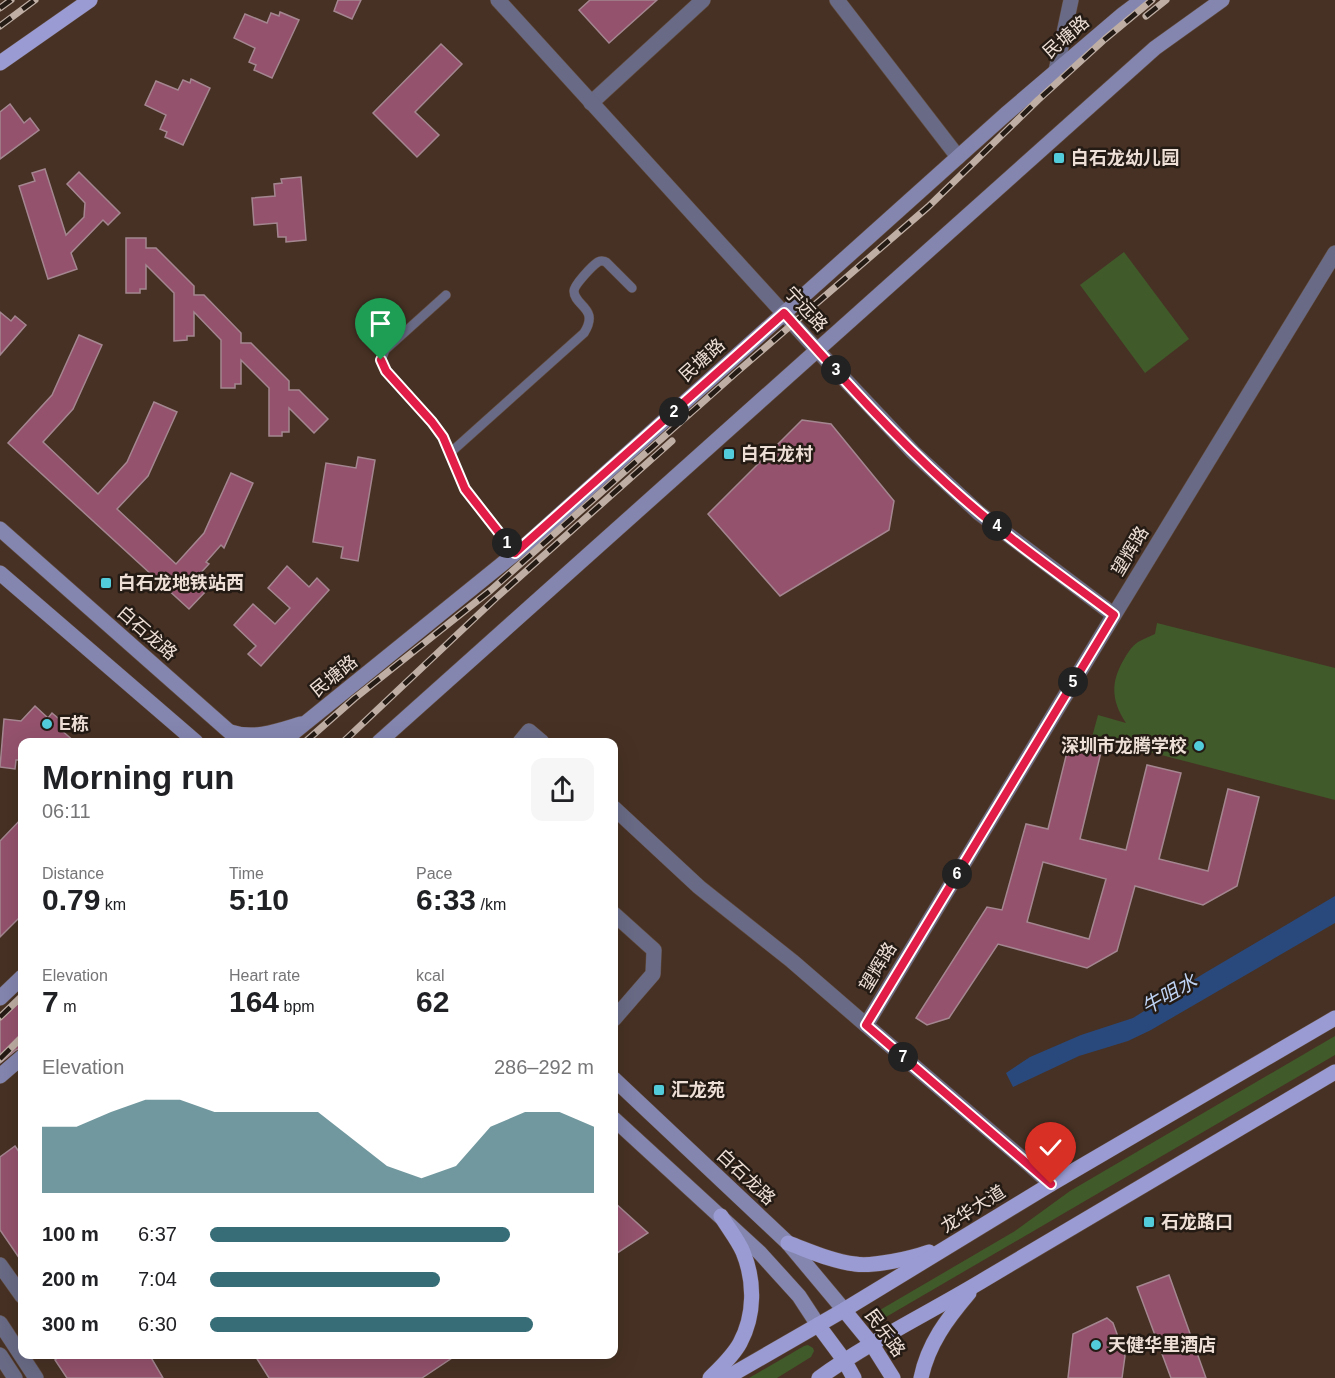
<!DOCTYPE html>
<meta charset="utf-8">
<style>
body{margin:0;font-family:Helvetica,"Noto Sans SC",sans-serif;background:#f6f6f6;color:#202124;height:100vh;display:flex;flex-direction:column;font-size:22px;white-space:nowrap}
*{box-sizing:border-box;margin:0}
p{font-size:20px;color:#757577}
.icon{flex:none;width:33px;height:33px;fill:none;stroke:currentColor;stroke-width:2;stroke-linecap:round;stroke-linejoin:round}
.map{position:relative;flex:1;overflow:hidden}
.drawer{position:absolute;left:18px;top:738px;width:600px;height:621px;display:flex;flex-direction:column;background:#fff;border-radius:12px;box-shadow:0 6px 24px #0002}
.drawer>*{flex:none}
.pin{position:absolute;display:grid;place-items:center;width:51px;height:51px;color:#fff;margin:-62px -26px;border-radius:50% 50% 50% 0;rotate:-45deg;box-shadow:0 0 6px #0007}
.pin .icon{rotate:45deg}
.km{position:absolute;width:30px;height:30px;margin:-15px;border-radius:50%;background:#222;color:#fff;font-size:16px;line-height:30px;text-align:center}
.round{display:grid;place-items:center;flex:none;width:63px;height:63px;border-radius:12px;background:#f6f6f6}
.overview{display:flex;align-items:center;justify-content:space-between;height:102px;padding:0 24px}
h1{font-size:33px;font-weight:600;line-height:45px}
.metrics{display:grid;grid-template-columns:repeat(3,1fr);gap:9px;height:102px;padding:6px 24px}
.metrics div{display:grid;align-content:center}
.metrics b{font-size:30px;font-weight:600}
.metrics small{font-size:16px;font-weight:400}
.metrics p{font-size:16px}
.chart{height:168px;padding:12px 24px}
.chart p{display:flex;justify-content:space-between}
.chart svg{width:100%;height:108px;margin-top:6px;fill:#366d76;opacity:.7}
ul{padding:0 24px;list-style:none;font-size:20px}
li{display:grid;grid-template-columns:96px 72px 1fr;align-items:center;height:45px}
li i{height:15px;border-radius:8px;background:#366d76}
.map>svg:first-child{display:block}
.green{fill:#405a2a}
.water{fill:#29497c}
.building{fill:#94526c;stroke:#a48690;stroke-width:1.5;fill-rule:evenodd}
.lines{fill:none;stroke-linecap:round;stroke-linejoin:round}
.service-casing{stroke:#624d40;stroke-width:10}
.minor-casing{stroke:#624d40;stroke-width:16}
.tertiary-casing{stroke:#624d40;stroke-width:16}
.secondary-casing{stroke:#624d40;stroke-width:16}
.primary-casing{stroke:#624d40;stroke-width:16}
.service{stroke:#696a85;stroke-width:9}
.minor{stroke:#696a85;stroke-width:15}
.tertiary{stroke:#696a85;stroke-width:15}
.secondary{stroke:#8486b0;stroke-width:15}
.primary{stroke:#9a9bd2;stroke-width:15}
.rail-casing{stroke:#beaea4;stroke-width:7}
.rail{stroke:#251b15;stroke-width:4.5;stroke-dasharray:14;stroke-linecap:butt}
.route-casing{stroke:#fff;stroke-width:12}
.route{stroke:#e11d48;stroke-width:8}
.poi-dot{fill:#52cbda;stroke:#251b15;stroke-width:2}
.labels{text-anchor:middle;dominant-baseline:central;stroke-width:5;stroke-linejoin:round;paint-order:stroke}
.street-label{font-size:18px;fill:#eddfd6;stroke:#251b15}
.poi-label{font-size:18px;font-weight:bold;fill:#eddfd6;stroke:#251b15;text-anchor:start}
.water-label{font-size:20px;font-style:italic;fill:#bfd4f4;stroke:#251b15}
</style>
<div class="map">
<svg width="1335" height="1378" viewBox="0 0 1335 1378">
<rect width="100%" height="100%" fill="#473124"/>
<!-- green -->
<g class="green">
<polygon points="1124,252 1189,339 1145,373 1080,285"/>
<path d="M1157,623l178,45v132l-243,-63 6,-22 28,8c-14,-21 -16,-39 -3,-62 4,-7 8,-14 15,-19 5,-3 11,-5 17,-8z"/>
<polygon points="1335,1036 1335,1055 874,1324 868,1317 1015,1231 1070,1191"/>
<polygon points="808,1345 813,1348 814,1351 811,1357 777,1378 749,1378 804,1346"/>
</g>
<!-- water -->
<polygon class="water" points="1335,896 1335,923 1151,1030 1128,1041 1079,1056 1013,1087 1006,1073 1030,1057 1081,1035 1133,1018 1203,974"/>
<!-- building -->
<g class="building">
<polygon points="338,0 361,0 352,19 334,11"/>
<polygon points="590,0 657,0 609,43 579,10"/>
<polygon points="280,12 299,20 272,78 254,70 256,65 249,62 255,48 234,38 245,14 267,23 271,13 279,16"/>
<polygon points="441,44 462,64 415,112 439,135 417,157 373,113"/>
<polygon points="191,79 210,88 183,145 165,137 167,132 160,129 166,115 145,105 156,81 178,90 183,80 190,83"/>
<polygon points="10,104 24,123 30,118 39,130 0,159 0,112"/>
<polygon points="45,169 66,235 84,217 85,203 67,184 79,172 120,213 108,225 103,220 71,253 77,269 48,279 19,186 35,181 32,173"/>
<polygon points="301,177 306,240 286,242 286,237 278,237 277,223 254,225 252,198 275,196 274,184 282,183 281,179"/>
<polygon points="126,238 146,238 146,248 156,248 194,286 194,295 204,295 241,333 241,343 251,343 289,381 289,390 299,390 328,419 314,433 289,408 289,432 282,432 282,436 269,436 269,388 241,360 241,384 235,384 235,388 221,388 221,340 194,312 194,336 187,336 187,340 174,341 174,293 146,265 146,289 140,289 140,293 126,293"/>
<polygon points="0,312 11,321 15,316 26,325 0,355"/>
<polygon points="79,335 102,345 73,409 43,442 98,494 127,462 154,402 177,412 148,476 117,509 176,564 204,533 231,473 253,483 224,548 221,545 206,562 209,564 194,580 206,591 189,609 8,443 52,395"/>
<polygon points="802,420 831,424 894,501 889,530 780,596 708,514"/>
<polygon points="358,457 375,460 358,561 341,558 343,547 313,542 326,463 356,468"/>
<polygon points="287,566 309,587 317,578 329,590 261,666 248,654 256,646 234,625 253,604 275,624 290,608 268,588"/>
<polygon points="35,706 48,718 52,713 65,724 60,729 75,742 22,742 22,754 20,754 19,760 16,760 15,769 0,767 4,719 21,721"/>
<path d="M1069,744l32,8 -21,87 46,11 21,-85 34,8 -22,86 49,12 20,-82 31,8 -22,89 -34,19 -68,-19 -18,65 -30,17 -89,-24 -49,74 -22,7 -11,-7 71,-111 15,3 24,-86 22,5zM1043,862l63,17 -17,60 -62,-17z"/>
<polygon points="22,818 22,915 0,937 0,841"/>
<polygon points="22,994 22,1048 16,1050 0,1063 0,1014"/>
<polygon points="15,1146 22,1156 22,1262 0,1230 0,1157"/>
<polygon points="614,1202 648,1233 614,1255"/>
<polygon points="1169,1275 1206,1378 1171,1378 1137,1287"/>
<polygon points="1107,1318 1113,1323 1125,1356 1122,1378 1068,1378 1073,1334"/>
<polygon points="63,1354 149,1354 163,1378 67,1378 55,1360"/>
<polygon points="254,1354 458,1354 422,1378 269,1378"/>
</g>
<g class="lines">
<defs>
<g id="service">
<polyline points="446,295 385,350 381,360 386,371 432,422 443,437 465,489 515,553"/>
<path d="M450,453l134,-120c16,-25 -10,-27 -10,-42 0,-6 18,-25 24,-29 4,-2 4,-1 8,0l26,26"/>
</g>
<g id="minor">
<polyline points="837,0 958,157"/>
<polyline points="1056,71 1071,0"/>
<polyline points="591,103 703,0"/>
<polyline points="520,742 529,731 542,742"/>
<polyline points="614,808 699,887 792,961 866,1025"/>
<polyline points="614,914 654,950 653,974 614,1019"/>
<polyline points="1025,1161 1051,1184"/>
<polyline points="0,1265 22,1296"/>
</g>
<g id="tertiary">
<polyline points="498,0 817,350 913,452 979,513 1114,615"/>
<polyline points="1025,1161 866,1025 1114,615 1335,253"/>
<polyline points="0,1323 36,1378"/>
<polyline points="0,1355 15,1378"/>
</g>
<g id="secondary">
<polyline points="0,529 241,742"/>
<polyline points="0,573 196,742"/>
<path d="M231,732c23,8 47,-1 70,-8"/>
<polyline points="282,742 528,543 1006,114 1122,15 1142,0"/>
<polyline points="379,742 1155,48 1222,0"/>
<polyline points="0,998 22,977"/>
<polyline points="0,1076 22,1057"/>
<polyline points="614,1079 788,1243 844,1310"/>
<polyline points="614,1119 760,1253 799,1296 818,1325"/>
</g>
<g id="primary">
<polyline points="0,63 90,0"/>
<path d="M788,1243c22,8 43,18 67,21 18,3 57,-6 74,-12"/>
<polyline points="844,1310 871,1343 893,1378"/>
<polyline points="818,1325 844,1360 854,1378"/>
<path d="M710,1378c11,-11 23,-22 30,-35 15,-28 15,-62 3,-91 -5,-12 -15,-24 -22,-36"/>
<polyline points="726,1378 844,1310 1051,1184 1335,1018"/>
<path d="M819,1378c53,-38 112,-66 168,-100 116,-69 232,-137 348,-206"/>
<path d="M921,1378c7,-34 26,-59 48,-85"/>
</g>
</defs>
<!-- service casing -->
<use href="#service" class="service-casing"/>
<!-- minor casing -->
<use href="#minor" class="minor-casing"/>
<!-- tertiary casing -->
<use href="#tertiary" class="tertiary-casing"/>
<!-- secondary casing -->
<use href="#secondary" class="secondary-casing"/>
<!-- primary casing -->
<use href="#primary" class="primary-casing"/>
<!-- service -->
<use href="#service" class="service"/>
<!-- minor -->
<use href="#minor" class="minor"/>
<!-- tertiary -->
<use href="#tertiary" class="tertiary"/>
<!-- secondary -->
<use href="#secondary" class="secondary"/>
<!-- primary -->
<use href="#primary" class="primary"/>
<defs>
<g id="rail">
<polyline points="0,8 11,0"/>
<polyline points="1146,16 1166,0"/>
<polyline points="0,26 35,0"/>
<polyline points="305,742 355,698 491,590 738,371 928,207 1038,100 1105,39 1152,0"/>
<polyline points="343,742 496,598 672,441"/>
<polyline points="0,1017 22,996"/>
<polyline points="0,1059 22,1037"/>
</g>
</defs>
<!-- rail casing -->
<use href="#rail" class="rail-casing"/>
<!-- rail -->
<use href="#rail" class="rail"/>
</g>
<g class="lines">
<defs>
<path id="route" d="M381,360l5,11 46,51 11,15 22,52 50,64 269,-240c53,59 106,119 164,172 52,48 110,88 166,130l-248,410 185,159"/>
</defs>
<!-- route casing -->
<use href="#route" class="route-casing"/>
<!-- route -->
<use href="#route" class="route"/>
</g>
<!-- markers -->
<g class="poi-dot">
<rect x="1053" y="152" width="12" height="12" rx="3"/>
<rect x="723" y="448" width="12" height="12" rx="3"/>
<rect x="100" y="577" width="12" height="12" rx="3"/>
<circle cx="47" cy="724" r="6"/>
<circle cx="1199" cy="746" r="6"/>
<rect x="653" y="1084" width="12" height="12" rx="3"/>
<rect x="1143" y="1216" width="12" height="12" rx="3"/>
<circle cx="1096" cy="1345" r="6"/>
</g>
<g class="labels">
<!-- street labels -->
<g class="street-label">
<text transform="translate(1066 37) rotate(-41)">民塘路</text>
<text transform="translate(806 309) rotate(48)">宁远路</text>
<text transform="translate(702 360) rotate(-42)">民塘路</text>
<text transform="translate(1130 551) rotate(-59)">望辉路</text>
<text transform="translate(147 633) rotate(41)">白石龙路</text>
<text transform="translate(334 676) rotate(-39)">民塘路</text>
<text transform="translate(878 967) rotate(-59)">望辉路</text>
<text transform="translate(746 1177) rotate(43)">白石龙路</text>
<text transform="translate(973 1209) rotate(-32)">龙华大道</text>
<text transform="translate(885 1333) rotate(54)">民乐路</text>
</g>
<!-- poi labels -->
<g class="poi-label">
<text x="1071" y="158">白石龙幼儿园</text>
<text x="741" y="454">白石龙村</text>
<text x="118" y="583">白石龙地铁站西</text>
<text x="59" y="724">E栋</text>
<text x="1187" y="746" text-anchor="end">深圳市龙腾学校</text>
<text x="671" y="1090">汇龙苑</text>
<text x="1161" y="1222">石龙路口</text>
<text x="1108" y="1345">天健华里酒店</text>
</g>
<!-- water labels -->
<g class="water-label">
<text transform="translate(1169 994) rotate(-30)">牛咀水</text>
</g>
</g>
</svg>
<div class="pin" style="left:381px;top:360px;background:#1e9e55"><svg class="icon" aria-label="arrive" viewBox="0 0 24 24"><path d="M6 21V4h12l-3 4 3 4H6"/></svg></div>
<div class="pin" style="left:1051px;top:1184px;background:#d93025"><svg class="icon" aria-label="check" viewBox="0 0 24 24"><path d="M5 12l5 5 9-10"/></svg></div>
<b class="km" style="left:507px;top:543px">1</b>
<b class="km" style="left:674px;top:412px">2</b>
<b class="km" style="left:836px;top:370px">3</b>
<b class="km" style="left:997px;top:526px">4</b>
<b class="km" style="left:1073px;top:682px">5</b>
<b class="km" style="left:957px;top:874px">6</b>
<b class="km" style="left:903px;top:1057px">7</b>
<section class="drawer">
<div class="overview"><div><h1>Morning run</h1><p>06:11</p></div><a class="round"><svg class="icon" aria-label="share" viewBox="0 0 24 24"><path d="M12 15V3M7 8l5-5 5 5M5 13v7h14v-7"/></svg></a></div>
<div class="metrics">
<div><p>Distance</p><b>0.79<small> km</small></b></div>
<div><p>Time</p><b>5:10</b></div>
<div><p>Pace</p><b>6:33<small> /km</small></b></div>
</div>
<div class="metrics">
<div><p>Elevation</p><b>7<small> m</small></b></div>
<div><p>Heart rate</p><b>164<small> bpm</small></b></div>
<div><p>kcal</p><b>62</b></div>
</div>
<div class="chart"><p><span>Elevation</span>286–292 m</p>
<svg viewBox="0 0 160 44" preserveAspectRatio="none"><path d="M0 44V17L10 17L20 11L30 6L40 6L50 11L60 11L70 11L80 11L90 22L100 33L110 38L120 33L130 17L140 11L150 11L160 17V44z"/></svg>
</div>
<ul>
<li><b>100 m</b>6:37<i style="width:78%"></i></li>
<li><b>200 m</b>7:04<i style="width:60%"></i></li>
<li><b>300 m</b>6:30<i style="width:84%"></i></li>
</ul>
</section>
</div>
